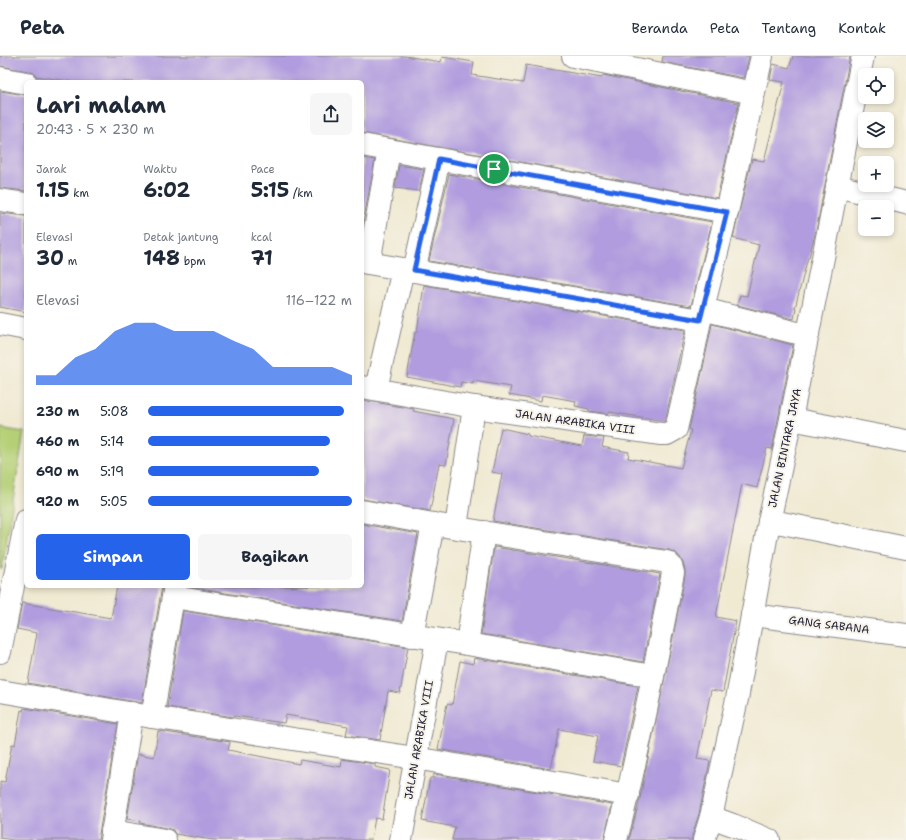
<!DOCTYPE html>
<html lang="id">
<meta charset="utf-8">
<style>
body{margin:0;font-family:"Shantell Sans",sans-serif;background:#f6f6f7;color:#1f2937;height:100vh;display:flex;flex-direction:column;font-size:15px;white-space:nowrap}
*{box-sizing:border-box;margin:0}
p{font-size:13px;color:#747a83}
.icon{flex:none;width:22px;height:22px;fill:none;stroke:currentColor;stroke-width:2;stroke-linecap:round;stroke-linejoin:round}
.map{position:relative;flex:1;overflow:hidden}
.drawer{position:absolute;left:24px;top:24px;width:340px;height:508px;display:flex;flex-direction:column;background:#fff;border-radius:6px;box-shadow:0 2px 6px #0003}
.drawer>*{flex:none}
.tools{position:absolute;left:858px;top:12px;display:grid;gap:8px}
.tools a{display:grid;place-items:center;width:36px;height:36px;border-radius:6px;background:#fff;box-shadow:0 2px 6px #0003;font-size:20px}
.pin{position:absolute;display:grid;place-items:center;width:34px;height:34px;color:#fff;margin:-17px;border:2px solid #fff;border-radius:50%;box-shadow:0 1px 4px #0007}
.round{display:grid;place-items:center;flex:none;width:42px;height:42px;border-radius:6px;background:#f6f6f7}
.head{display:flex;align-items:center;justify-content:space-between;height:68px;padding:0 12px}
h1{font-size:22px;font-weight:700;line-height:30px}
.figures{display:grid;grid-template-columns:repeat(3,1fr);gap:6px;height:68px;padding:4px 12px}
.figures div{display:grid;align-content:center}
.figures b{font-size:20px;font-weight:700}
.figures small{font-size:11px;font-weight:400}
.figures p{font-size:11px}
.chart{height:112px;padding:8px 12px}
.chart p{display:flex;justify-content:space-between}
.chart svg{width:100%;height:72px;margin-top:4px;fill:#2563eb;opacity:.7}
.button{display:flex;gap:8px;margin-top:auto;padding:8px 12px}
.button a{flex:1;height:46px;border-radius:6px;background:#2563eb;color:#fff;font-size:16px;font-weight:700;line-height:46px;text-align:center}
.button a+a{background:#f6f6f7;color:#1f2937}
ul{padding:0 12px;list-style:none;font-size:13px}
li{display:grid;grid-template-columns:64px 48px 1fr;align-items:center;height:30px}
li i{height:10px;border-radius:5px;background:#2563eb}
header{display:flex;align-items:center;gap:24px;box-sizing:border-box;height:56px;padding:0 20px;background:#fff;border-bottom:1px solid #e0e1e3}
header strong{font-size:19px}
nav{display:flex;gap:22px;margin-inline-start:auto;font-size:14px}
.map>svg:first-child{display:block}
.green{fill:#b4cf74;stroke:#6b7858}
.building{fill:#b09cde}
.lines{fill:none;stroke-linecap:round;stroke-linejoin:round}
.minor-casing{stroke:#898687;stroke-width:24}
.minor{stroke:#fff;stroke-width:22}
.route-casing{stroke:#fff;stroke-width:8}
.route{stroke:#2563eb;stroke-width:5}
.labels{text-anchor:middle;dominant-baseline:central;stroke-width:4;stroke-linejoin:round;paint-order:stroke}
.street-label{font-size:11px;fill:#22223b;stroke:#f7f3e8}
</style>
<header>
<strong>Peta</strong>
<nav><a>Beranda</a><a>Peta</a><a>Tentang</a><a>Kontak</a></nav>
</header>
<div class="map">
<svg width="906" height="784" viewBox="0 0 906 784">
<rect width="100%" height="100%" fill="#f7f3e8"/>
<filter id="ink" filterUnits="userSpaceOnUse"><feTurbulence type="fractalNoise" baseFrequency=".025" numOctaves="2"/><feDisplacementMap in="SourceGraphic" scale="8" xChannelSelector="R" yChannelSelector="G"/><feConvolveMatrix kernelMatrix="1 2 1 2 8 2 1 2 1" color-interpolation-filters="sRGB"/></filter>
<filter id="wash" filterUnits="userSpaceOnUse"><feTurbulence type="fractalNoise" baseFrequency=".012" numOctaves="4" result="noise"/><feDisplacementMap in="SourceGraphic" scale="16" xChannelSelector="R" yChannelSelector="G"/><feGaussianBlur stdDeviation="0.9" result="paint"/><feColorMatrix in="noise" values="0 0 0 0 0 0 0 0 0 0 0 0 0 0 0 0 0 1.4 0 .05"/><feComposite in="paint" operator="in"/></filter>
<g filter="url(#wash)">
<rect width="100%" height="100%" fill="#f0ead3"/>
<!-- green -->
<polygon class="green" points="0,372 24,376 2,513 0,513"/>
<g id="blocks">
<!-- building -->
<g class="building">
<polygon points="0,0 405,0 441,6 442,1 474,6 472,19 523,27 526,9 602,22 603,19 739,47 717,142 362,77 362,26 74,26 36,20 34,17 28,15 0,10"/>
<polygon points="663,0 749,0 744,22 662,6"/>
<polygon points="793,0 850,0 817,170 809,201 808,201 795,252 796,252 794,263 737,249 740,239 747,240 759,189 733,182 752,103 764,105 784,26 770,24 773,8 789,12"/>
<polygon points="0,35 26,39 26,135 0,132"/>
<polygon points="362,102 375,104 363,167 362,167"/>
<polygon points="399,109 424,113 419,135 395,132"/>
<polygon points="449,118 712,166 691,250 429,205"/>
<polygon points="0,157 26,160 26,256 0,251"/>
<polygon points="424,229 685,274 665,365 609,356 608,358 589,355 589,353 575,350 576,345 542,339 541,345 509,339 511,331 473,325 473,328 461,326 460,331 407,321 415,276 417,276"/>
<polygon points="712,268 793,289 772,393 767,392 757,432 742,428 716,561 736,565 723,636 711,634 697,703 710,705 699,758 692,780 692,784 629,784 640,742 672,586 685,519 685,514 683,507 680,501 676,497 669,494 493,465 502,418 492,416 501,372 528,378 528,380 582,390 584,380 604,382 602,391 629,396 628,402 681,412 691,374 689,373 703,312"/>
<polygon points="362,344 414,353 413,355 454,363 446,409 439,408 430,455 362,443"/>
<polygon points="362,468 418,478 402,565 187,531 362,530"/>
<polygon points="494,491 660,518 643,606 481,578"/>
<polygon points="117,530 162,530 142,647 28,627 37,577 17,573 22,547 111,562"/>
<polygon points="183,555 408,591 400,637 388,635 380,684 346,679 348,670 286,659 284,667 234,660 234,661 167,651"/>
<polygon points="474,602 638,630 621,710 593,705 598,680 559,673 551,713 438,693 447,648 452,649 460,605 473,608"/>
<polygon points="24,652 118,668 98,784 13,784 0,782 0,725 5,726 12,688 15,689 21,654 23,655"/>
<polygon points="158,675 230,686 228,694 299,708 300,704 341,711 342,703 375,708 375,711 390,714 382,763 375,762 371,784 213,784 175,778 173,774 167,772 140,767 141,765 127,763 138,698 154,701"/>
<polygon points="434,718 612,749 604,784 452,784 455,771 422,765 430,722 433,722"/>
</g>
</g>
</g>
<g filter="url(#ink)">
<use href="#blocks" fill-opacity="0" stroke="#898687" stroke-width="1"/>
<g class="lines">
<defs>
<g id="minor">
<polyline points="573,0 754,37"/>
<polyline points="0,22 26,27"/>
<polyline points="362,89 727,156"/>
<polyline points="837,130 906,147"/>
<polyline points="0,144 26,148"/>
<polyline points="362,206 700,264"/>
<polyline points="369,207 389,94"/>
<polyline points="414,215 439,103"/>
<polyline points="703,253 793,276 808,279"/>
<polyline points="0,268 26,273"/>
<polyline points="362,331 474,351 661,378 667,378 676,373 691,309 700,264 727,156 762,0"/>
<polyline points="376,333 403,213"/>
<polyline points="791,363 906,385"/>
<path d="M362,455l71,13 234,38 4,4 2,7c-17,89 -34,179 -57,267"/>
<polyline points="769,466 782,467 906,492"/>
<polyline points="456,471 474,351"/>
<polyline points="173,541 467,588 653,620"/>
<polyline points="752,559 906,579"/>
<polyline points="412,580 433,468"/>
<polyline points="467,588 484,476"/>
<polyline points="0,596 26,464"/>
<polyline points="0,635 152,661 415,702 628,739"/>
<polyline points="152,661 175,530"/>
<polyline points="711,761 733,769 769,784"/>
<polyline points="112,775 165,784"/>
<polyline points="111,784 132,657"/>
<polyline points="401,784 437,584"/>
<polyline points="704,784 711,761 737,643 769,466 791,363 863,0"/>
</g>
</defs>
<!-- minor casing -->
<use href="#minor" class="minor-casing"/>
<!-- minor -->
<use href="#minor" class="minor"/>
</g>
</g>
<g class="lines" filter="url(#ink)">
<defs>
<polygon id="route" points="439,103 727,156 700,264 414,214"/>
</defs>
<!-- route casing -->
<use href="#route" class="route-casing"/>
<!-- route -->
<use href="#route" class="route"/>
</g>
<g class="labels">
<!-- street labels -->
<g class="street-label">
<text transform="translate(575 366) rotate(8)">JALAN ARABIKA VIII</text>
<text transform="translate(785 392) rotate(-78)">JALAN BINTARA JAYA</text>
<text transform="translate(829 569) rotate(7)">GANG SABANA</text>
<text transform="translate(419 684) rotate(-80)">JALAN ARABIKA VIII</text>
</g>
</g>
</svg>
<div class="tools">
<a><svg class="icon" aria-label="locate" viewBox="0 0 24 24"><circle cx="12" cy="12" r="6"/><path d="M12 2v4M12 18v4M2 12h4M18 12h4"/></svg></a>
<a><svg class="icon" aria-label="layers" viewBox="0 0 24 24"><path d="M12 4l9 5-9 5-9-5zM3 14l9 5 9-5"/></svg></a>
<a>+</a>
<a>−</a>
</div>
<div class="pin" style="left:494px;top:113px;background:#1e9e55"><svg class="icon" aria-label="arrive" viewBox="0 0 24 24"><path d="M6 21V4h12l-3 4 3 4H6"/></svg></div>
<section class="drawer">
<div class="head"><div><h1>Lari malam</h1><p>20:43 · 5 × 230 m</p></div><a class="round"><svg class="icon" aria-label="share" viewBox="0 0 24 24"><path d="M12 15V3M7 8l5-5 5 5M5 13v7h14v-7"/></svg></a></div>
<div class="figures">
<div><p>Jarak</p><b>1.15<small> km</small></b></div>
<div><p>Waktu</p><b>6:02</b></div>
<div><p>Pace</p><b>5:15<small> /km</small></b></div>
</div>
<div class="figures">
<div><p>Elevasi</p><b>30<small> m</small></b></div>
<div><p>Detak jantung</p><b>148<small> bpm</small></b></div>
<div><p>kcal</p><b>71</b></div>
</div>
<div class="chart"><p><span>Elevasi</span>116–122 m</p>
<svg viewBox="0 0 160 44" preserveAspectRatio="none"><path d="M0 44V38L10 38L20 27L30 22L40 11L50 6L60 6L70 11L80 11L90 11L100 17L110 22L120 33L130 33L140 33L150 33L160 38V44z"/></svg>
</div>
<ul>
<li><b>230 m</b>5:08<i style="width:96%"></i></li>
<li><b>460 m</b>5:14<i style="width:89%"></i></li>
<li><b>690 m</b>5:19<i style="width:84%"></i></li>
<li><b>920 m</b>5:05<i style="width:100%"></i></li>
</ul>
<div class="button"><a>Simpan</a><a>Bagikan</a></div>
</section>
</div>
